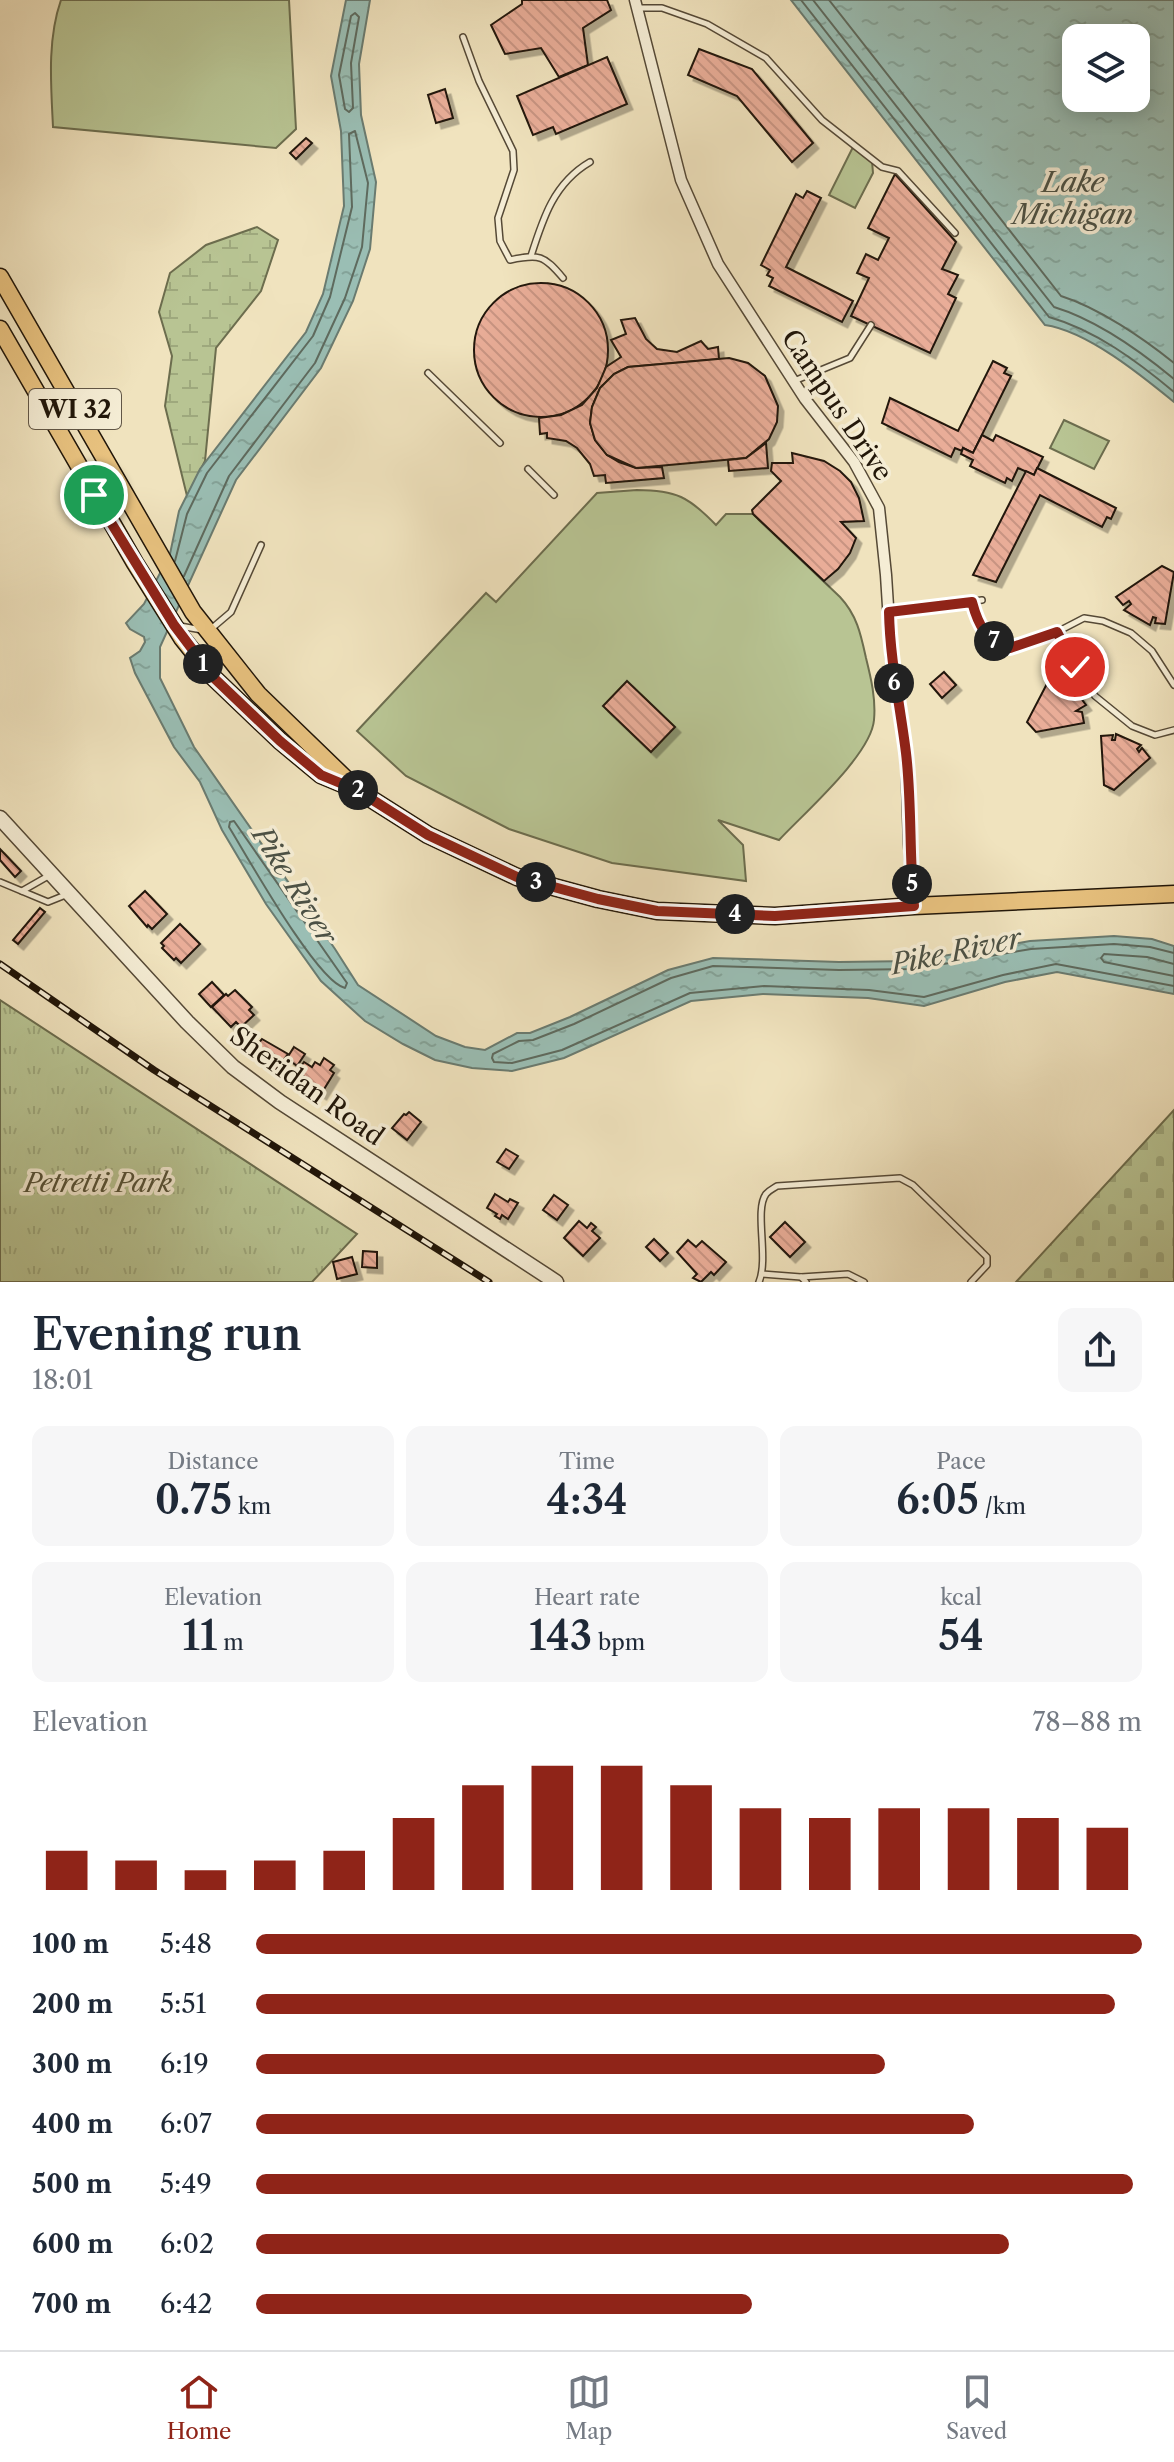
<!DOCTYPE html>
<meta charset="utf-8">
<style>
body{margin:0;font-family:"Libre Caslon Text",serif;background:#f6f6f7;color:#1f2937;height:100vh;display:flex;flex-direction:column;font-size:30px;white-space:nowrap}
*{box-sizing:border-box;margin:0}
p{font-size:26px;color:#747a83}
.icon{flex:none;width:44px;height:44px;fill:none;stroke:currentColor;stroke-width:2;stroke-linecap:round;stroke-linejoin:round}
.map{position:relative;height:1282px;overflow:hidden}
.details{display:flex;flex-direction:column;background:#fff;flex:1}
.details>*{flex:none}
.fabs{position:absolute;left:1062px;top:24px;display:grid;gap:16px}
.fabs a{display:grid;place-items:center;width:88px;height:88px;border-radius:16px;background:#fff;box-shadow:0 4px 20px #0003;font-size:40px}
.pin{position:absolute;display:grid;place-items:center;width:68px;height:68px;color:#fff;margin:-34px;border:4px solid #fff;border-radius:50%;box-shadow:0 2px 8px #0007}
.km{position:absolute;width:40px;height:40px;margin:-20px;border-radius:50%;background:#222;color:#fff;font-size:22px;line-height:40px;text-align:center}
.round{display:grid;place-items:center;flex:none;width:84px;height:84px;border-radius:16px;background:#f6f6f7}
.overview{display:flex;align-items:center;justify-content:space-between;height:136px;padding:0 32px}
h1{font-size:44px;font-weight:600;line-height:60px}
.figures{display:grid;grid-template-columns:repeat(3,1fr);gap:12px;height:136px;padding:8px 32px}
.figures div{display:grid;align-content:center;border-radius:16px;background:#f6f6f7;text-align:center}
.figures b{font-size:40px;font-weight:600}
.figures small{font-size:22px;font-weight:400}
.figures p{font-size:22px}
.chart{height:224px;padding:16px 32px}
.chart p{display:flex;justify-content:space-between}
.chart svg{width:100%;height:144px;margin-top:8px;stroke:#8f2418;stroke-width:6}
ul{padding:0 32px;list-style:none;font-size:26px}
li{display:grid;grid-template-columns:128px 96px 1fr;align-items:center;height:60px}
li i{height:20px;border-radius:10px;background:#8f2418}
.dock{display:flex;justify-content:space-around;align-items:center;height:112px;border-top:2px solid #e0e1e3;background:#fff;font-size:22px;color:#747a83}
.dock a{display:grid;justify-items:center;gap:4px}
.dock .selected{color:#8f2418}
.map>svg:first-child{display:block}
.green{fill:#b8c493;stroke:#6c6d4e;stroke-width:2}
.wetland{fill:url(#wetland-marsh);stroke:#6c6d4e;stroke-width:2}
.cemetery{fill:url(#cemetery-stones);stroke:#6c6d4e;stroke-width:2}
.park{fill:url(#park-tufts);stroke:#6c6d4e;stroke-width:2}
.water{fill:url(#water-ripples);stroke:#6a7b70;stroke-width:2;fill-rule:evenodd}
.lines{fill:none;stroke-linecap:round;stroke-linejoin:round}
.shore{stroke:#5e6a5e;stroke-width:2}
.building{fill:url(#building-back-hatch);stroke:#211609;stroke-width:2;filter:url(#shadow)}
.service-casing{stroke:#554936;stroke-width:8}
.minor-casing{stroke:#554936;stroke-width:13}
.tertiary-casing{stroke:#554936;stroke-width:17}
.primary-casing{stroke:#211609;stroke-width:19}
.service{stroke:#f5edd5;stroke-width:5}
.minor{stroke:#f5edd5;stroke-width:10}
.tertiary{stroke:#f5edd5;stroke-width:14}
.primary{stroke:#e8c27f;stroke-width:16}
.rail-casing{stroke:#211609;stroke-width:7}
.rail{stroke:#f5edd5;stroke-width:4;stroke-dasharray:12;stroke-linecap:butt}
.route-casing{stroke:#fff;stroke-width:16}
.route{stroke:#8f2418;stroke-width:10}
.labels{text-anchor:middle;dominant-baseline:central;stroke-width:7;stroke-linejoin:round;paint-order:stroke}
.shield{fill:#f5edd5;stroke:#615646;stroke-width:2}
.shield-label{font-size:24px;font-weight:bold;fill:#211609}
.street-label{font-size:26px;fill:#211609;stroke:#f5edd5}
.park-label{font-size:26px;font-style:italic;fill:#565339;stroke:#f5edd5}
.water-label{font-size:28px;font-style:italic;fill:#4b5145;stroke:#f5edd5}
</style>
<div class="map">
<svg width="1174" height="1282" viewBox="0 0 1174 1282">
<defs>
<pattern id="wetland-marsh" width="20" height="14" patternUnits="userSpaceOnUse" patternTransform="scale(2)"><rect width="20" height="14" fill="#b8c493"/><path d="M1 5h8M5 5V1M11 12h8M15 12V8" fill="none" stroke="#9ea87d"/></pattern>
<pattern id="cemetery-stones" width="16" height="16" patternUnits="userSpaceOnUse" patternTransform="scale(2)"><rect width="16" height="16" fill="#b8c493"/><path d="M2 7V4a2 2 0 0 1 4 0v3zM10 15v-3a2 2 0 0 1 4 0v3z" fill="#9ea87d"/></pattern>
<pattern id="park-tufts" width="24" height="20" patternUnits="userSpaceOnUse" patternTransform="scale(2)"><rect width="24" height="20" fill="#b8c493"/><path d="M3 7l-1-3M5 7V3M7 7l1-3M15 17l-1-3M17 17v-4M19 17l1-3" fill="none" stroke="#9ea87d"/></pattern>
<pattern id="water-ripples" width="26" height="14" patternUnits="userSpaceOnUse" patternTransform="scale(2)"><rect width="26" height="14" fill="#9abeb4"/><path d="M2 4q2-2 4 0t4 0M15 11q2-2 4 0t4 0" fill="none" stroke="#84a399"/></pattern>
<pattern id="building-back-hatch" width="6" height="6" patternUnits="userSpaceOnUse" patternTransform="scale(2)"><rect width="6" height="6" fill="#e9ad98"/><path d="M-1 5l2 2M0 0l6 6M5-1l2 2" fill="none" stroke="#c89482"/></pattern>
<filter id="shadow"><feDropShadow dx="5.5" dy="5.5" stdDeviation="0" flood-color="#0004"/></filter>
</defs>
<rect width="100%" height="100%" fill="#f0e3be"/>
<filter id="stains"><feTurbulence type="fractalNoise" baseFrequency=".0025" numOctaves="4"/><feColorMatrix values="0 0 0 0 .2 0 0 0 0 .09 0 0 0 0 .02 0 0 0 .5 -.17"/></filter>
<radialGradient id="worn" r=".72"><stop offset=".6" stop-color="#630" stop-opacity="0"/><stop offset="1" stop-color="#630" stop-opacity=".3"/></radialGradient>
<!-- green -->
<g class="green">
<path d="M61,0h228l7,129 -20,19 -223,-21c-2,-42 -6,-87 8,-127z"/>
<polygon points="853,147 872,161 873,173 855,208 829,195"/>
<polygon points="1064,420 1109,441 1094,469 1050,448"/>
<path d="M637,490c39,0 52,7 79,35l10,-11h27l87,83c17,18 21,38 26,61 5,20 10,41 8,62 -3,35 -70,93 -95,120l-61,-20 25,25 3,36 -134,-18 -103,-34 -103,-53 -49,-45 129,-138 10,9 101,-109z"/>
</g>
<!-- wetland -->
<polygon class="wetland" points="257,227 278,240 261,291 216,348 205,461 187,496 165,406 172,356 159,312 170,273 206,245"/>
<!-- cemetery -->
<polygon class="cemetery" points="1174,1110 1174,1282 1016,1282"/>
<!-- park -->
<polygon class="park" points="0,1000 357,1234 312,1282 0,1282"/>
<!-- water -->
<g class="water">
<polygon points="346,0 370,0 359,64 361,115 376,182 370,249 353,301 321,368 236,480 160,647 160,678 194,747 335,949 358,985 436,1036 465,1047 485,1050 517,1033 530,1033 570,1017 668,970 713,958 839,962 914,961 1030,941 1114,936 1152,939 1174,946 1174,994 1057,972 1005,982 924,1006 868,998 763,994 691,1001 564,1058 512,1071 472,1068 435,1060 403,1044 365,1021 321,981 266,904 222,830 200,782 174,747 135,673 130,658 140,651 145,642 144,637 130,629 126,623 144,604 170,554 179,511 200,469 306,332 323,294 344,206 341,131 331,76"/>
<path d="M791,0h383v402c-33,-27 -87,-71 -129,-77zM1136,38v60h-60v-60z"/>
</g>
<g class="lines">
<!-- shore -->
<g class="shore">
<path d="M801,0l248,317c46,13 88,44 125,75"/>
<path d="M813,0l241,307c43,13 85,43 120,72"/>
<path d="M829,0l232,296c38,12 82,42 113,67"/>
<polygon points="355,13 359,17 351,63 353,108 349,112 345,109 339,75 351,16"/>
<polyline points="175,561 187,514 207,473 313,336 330,297 352,207 349,134 355,131 368,183 362,247 345,298 315,363 229,476 184,576"/>
<path d="M234,821l113,162 -2,5c-28,-6 -98,-132 -116,-161l1,-5z"/>
<polyline points="1174,953 1150,947 1114,944 1031,949 914,969 839,970 713,966 671,978 574,1024 533,1040 519,1041 493,1054 492,1058 494,1062 512,1063 562,1050 690,993 764,986 869,990 924,997 1003,975 1056,964 1174,986"/>
<polyline points="1174,964 1147,957 1104,954 1101,958 1104,962 1174,976"/>
</g>
</g>
<!-- building -->
<g class="building">
<polygon points="522,0 607,0 611,10 583,28 588,65 559,77 541,48 505,54 491,25 522,4"/>
<polygon points="699,49 752,69 813,143 792,162 737,96 688,75"/>
<polygon points="607,57 627,104 556,134 553,127 533,135 517,96"/>
<polygon points="445,89 453,118 436,123 428,95"/>
<polygon points="306,138 312,143 296,159 290,153"/>
<polygon points="895,174 956,242 942,269 958,275 948,294 956,298 930,353 851,316 869,278 857,273 866,254 878,260 889,238 868,228"/>
<polygon points="807,191 821,198 786,267 853,301 842,322 769,286 773,278 767,275 770,270 761,265 796,194 803,198"/>
<circle cx="541" cy="350" r="67"/>
<polygon points="635,318 646,339 657,349 677,352 701,341 708,349 718,347 719,359 628,367 614,374 600,388 592,407 590,423 595,440 607,455 619,462 636,468 662,467 664,478 606,483 605,475 594,476 590,464 577,448 566,441 547,438 547,433 540,434 539,418 561,415 582,405 597,388 606,367 621,357 611,340 626,334 621,320"/>
<polygon points="729,358 748,363 765,376 778,406 777,422 769,439 746,458 636,468 607,455 595,440 590,423 592,407 600,388 614,374 628,367"/>
<polygon points="993,361 1007,368 1004,373 1011,376 973,453 963,448 962,451 955,448 951,457 882,423 890,398 958,431"/>
<polygon points="982,435 993,441 996,435 1043,457 1034,475 1018,468 1012,481 1007,478 1005,483 970,466 973,460 961,454 963,448 973,453"/>
<polygon points="766,443 768,468 729,471 728,460 746,458"/>
<polygon points="792,453 824,461 840,471 851,482 859,498 864,521 841,522 856,538 850,553 838,569 824,581 753,514 752,510 781,481 771,471 772,463 793,463"/>
<polygon points="1037,468 1116,508 1111,519 1107,517 1102,527 1040,495 996,582 973,575 1026,471 1034,475"/>
<polygon points="1162,566 1174,572 1165,624 1155,623 1156,618 1153,617 1150,625 1124,610 1131,604 1129,601 1123,605 1116,597"/>
<polygon points="944,672 956,685 942,698 930,684"/>
<polygon points="1051,676 1060,682 1056,686 1059,687 1067,680 1086,705 1076,711 1082,712 1084,723 1036,732 1027,722"/>
<polygon points="627,681 675,727 651,752 603,706"/>
<polygon points="1116,734 1141,745 1137,749 1139,752 1142,748 1150,758 1114,790 1104,785 1101,736 1113,735 1112,740 1115,740"/>
<polygon points="0,849 21,871 15,877 0,860"/>
<polygon points="145,891 167,914 152,929 148,925 147,927 129,906"/>
<polygon points="40,908 45,912 18,944 13,940"/>
<polygon points="180,924 200,944 181,963 176,958 174,960 162,948 164,946 161,943"/>
<polygon points="212,982 224,995 211,1007 199,994"/>
<polygon points="235,990 252,1007 249,1010 254,1015 241,1027 236,1022 231,1027 212,1007 226,994 228,996"/>
<polygon points="262,1039 288,1054 275,1071 257,1053 260,1051 255,1047"/>
<polygon points="294,1047 305,1054 297,1066 287,1058"/>
<polygon points="324,1058 334,1065 330,1070 334,1073 321,1094 302,1081 305,1077 297,1072 304,1062 312,1067 315,1062 320,1065"/>
<polygon points="409,1112 421,1122 407,1140 392,1128 404,1114 406,1115"/>
<polygon points="506,1149 518,1156 509,1169 497,1162"/>
<polygon points="495,1194 508,1202 510,1199 518,1203 508,1219 502,1215 500,1219 495,1216 497,1214 487,1208"/>
<polygon points="554,1195 568,1205 557,1220 543,1210"/>
<polygon points="579,1221 587,1228 591,1223 596,1227 592,1231 600,1238 583,1256 564,1238"/>
<polygon points="785,1222 805,1242 790,1257 770,1237"/>
<polygon points="654,1239 668,1253 660,1261 646,1247"/>
<polygon points="688,1240 696,1247 702,1241 726,1262 714,1275 711,1272 701,1282 693,1278 697,1274 677,1252"/>
<polygon points="363,1251 377,1252 377,1268 362,1267"/>
<polygon points="352,1257 357,1274 337,1279 333,1262"/>
</g>
<g class="lines">
<defs>
<g id="service">
<polyline points="639,8 662,8 707,24 766,58 822,120 882,167 898,171 955,233"/>
<path d="M463,37l16,44 34,70 1,19 -16,48 2,23 10,19c29,-6 34,-5 53,18"/>
<path d="M531,256c12,-38 23,-73 59,-94"/>
<polyline points="428,373 500,443"/>
<polyline points="794,381 850,358 871,325"/>
<polyline points="528,469 554,495"/>
<path d="M972,602c7,26 13,36 38,46l47,-16 27,-14 19,3 28,12 21,18 22,34"/>
<polyline points="890,612 982,600"/>
<polyline points="180,626 202,630"/>
<polyline points="211,629 231,612 261,545"/>
<polyline points="1057,632 1075,667 1095,696 1132,726 1155,735 1174,730"/>
<polyline points="0,882 48,902 68,894"/>
<polyline points="22,891 50,875"/>
<polyline points="762,1274 801,1277 806,1282"/>
<polyline points="801,1277 848,1274 864,1282"/>
<path d="M759,1282c10,-24 -5,-72 7,-88 3,-4 7,-5 11,-8l123,-8 13,7 74,72v8l-16,17"/>
</g>
<polyline id="minor" points="635,0 681,180 718,264 805,399 854,462 879,508 886,575 892,669 906,752 909,844 914,906"/>
<polyline id="tertiary" points="0,818 187,1022 233,1067 280,1102 556,1282"/>
<g id="primary">
<polyline points="0,277 193,612 258,694 350,783"/>
<polyline points="0,329 135,563 182,638 214,678 280,741 321,775 357,790 428,835 517,877 598,899 657,911 775,916 914,906 1174,894"/>
</g>
</defs>
<!-- service casing -->
<use href="#service" class="service-casing"/>
<!-- minor casing -->
<use href="#minor" class="minor-casing"/>
<!-- tertiary casing -->
<use href="#tertiary" class="tertiary-casing"/>
<!-- primary casing -->
<use href="#primary" class="primary-casing"/>
<!-- service -->
<use href="#service" class="service"/>
<!-- minor -->
<use href="#minor" class="minor"/>
<!-- tertiary -->
<use href="#tertiary" class="tertiary"/>
<!-- primary -->
<use href="#primary" class="primary"/>
<defs>
<polyline id="rail" points="0,964 154,1070 489,1282"/>
</defs>
<!-- rail casing -->
<use href="#rail" class="rail-casing"/>
<!-- rail -->
<use href="#rail" class="rail"/>
</g>
<g class="lines">
<defs>
<path id="route" d="M94,495l80,130 40,53 66,63 41,34 36,15 71,45 89,42 81,22 59,12 118,5 139,-10c-5,-51 -2,-103 -8,-153 -6,-48 -16,-93 -17,-141l83,-10c7,26 13,35 38,46l47,-16 18,35"/>
</defs>
<!-- route casing -->
<use href="#route" class="route-casing"/>
<!-- route -->
<use href="#route" class="route"/>
</g>
<g class="labels">
<!-- shield labels -->
<rect class="shield" x="29" y="389" width="92" height="40" rx="6"/>
<g class="shield-label">
<text x="75" y="409">WI 32</text>
</g>
<!-- street labels -->
<g class="street-label">
<text transform="translate(837 405) rotate(56)">Campus Drive</text>
<text transform="translate(307 1086) rotate(36)">Sheridan Road</text>
</g>
<!-- park labels -->
<g class="park-label">
<text x="98" y="1183">Petretti Park</text>
</g>
<!-- water labels -->
<g class="water-label">
<text x="1073" y="182">Lake<tspan x="1073" dy="32">Michigan</tspan></text>
<text transform="translate(295 885) rotate(58)">Pike River</text>
<text transform="translate(956 951) rotate(-12)">Pike River</text>
</g>
</g>
<rect width="100%" height="100%" filter="url(#stains)"/>
<rect width="100%" height="100%" fill="url(#worn)"/>
</svg>
<div class="fabs">
<a><svg class="icon" aria-label="layers" viewBox="0 0 24 24"><path d="M12 4l9 5-9 5-9-5zM3 14l9 5 9-5"/></svg></a>
</div>
<div class="pin" style="left:94px;top:495px;background:#1e9e55"><svg class="icon" aria-label="arrive" viewBox="0 0 24 24"><path d="M6 21V4h12l-3 4 3 4H6"/></svg></div>
<div class="pin" style="left:1075px;top:667px;background:#d93025"><svg class="icon" aria-label="check" viewBox="0 0 24 24"><path d="M5 12l5 5 9-10"/></svg></div>
<b class="km" style="left:203px;top:664px">1</b>
<b class="km" style="left:358px;top:790px">2</b>
<b class="km" style="left:536px;top:882px">3</b>
<b class="km" style="left:735px;top:914px">4</b>
<b class="km" style="left:912px;top:884px">5</b>
<b class="km" style="left:894px;top:683px">6</b>
<b class="km" style="left:994px;top:641px">7</b>
</div>
<section class="details">
<div class="overview"><div><h1>Evening run</h1><p>18:01</p></div><a class="round"><svg class="icon" aria-label="share" viewBox="0 0 24 24"><path d="M12 15V3M7 8l5-5 5 5M5 13v7h14v-7"/></svg></a></div>
<div class="figures">
<div><p>Distance</p><b>0.75<small> km</small></b></div>
<div><p>Time</p><b>4:34</b></div>
<div><p>Pace</p><b>6:05<small> /km</small></b></div>
</div>
<div class="figures">
<div><p>Elevation</p><b>11<small> m</small></b></div>
<div><p>Heart rate</p><b>143<small> bpm</small></b></div>
<div><p>kcal</p><b>54</b></div>
</div>
<div class="chart"><p><span>Elevation</span>78–88 m</p>
<svg viewBox="0 0 160 44" preserveAspectRatio="none"><path d="M5 44V32M15 44V35M25 44V38M35 44V35M45 44V32M55 44V22M65 44V12M75 44V6M85 44V6M95 44V12M105 44V19M115 44V22M125 44V19M135 44V19M145 44V22M155 44V25"/></svg>
</div>
<ul>
<li><b>100 m</b>5:48<i style="width:100%"></i></li>
<li><b>200 m</b>5:51<i style="width:97%"></i></li>
<li><b>300 m</b>6:19<i style="width:71%"></i></li>
<li><b>400 m</b>6:07<i style="width:81%"></i></li>
<li><b>500 m</b>5:49<i style="width:99%"></i></li>
<li><b>600 m</b>6:02<i style="width:85%"></i></li>
<li><b>700 m</b>6:42<i style="width:56%"></i></li>
</ul>
</section>
<nav class="dock">
<a class="selected"><svg class="icon" aria-label="home" viewBox="0 0 24 24"><path d="M3 11l9-7 9 7M6 9v11h12V9"/></svg>Home</a>
<a><svg class="icon" aria-label="map" viewBox="0 0 24 24"><path d="M3 6l6-2 6 2 6-2v14l-6 2-6-2-6 2zM9 4v14M15 6v14"/></svg>Map</a>
<a><svg class="icon" aria-label="saved" viewBox="0 0 24 24"><path d="M7 4h10v16l-5-4-5 4z"/></svg>Saved</a>
</nav>
